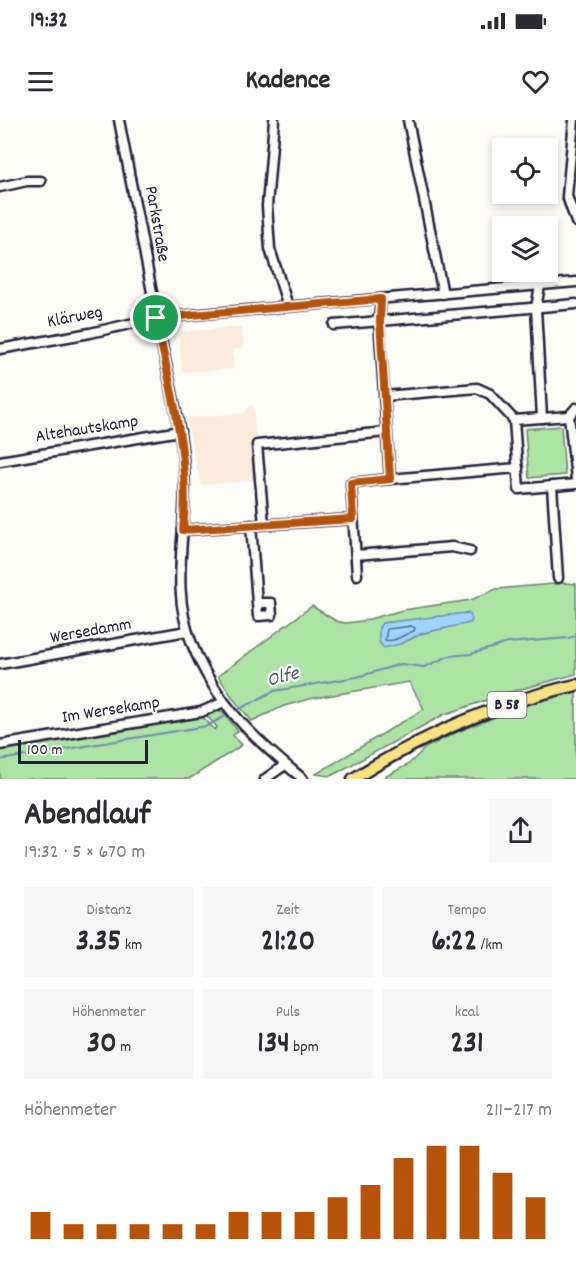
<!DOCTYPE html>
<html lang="de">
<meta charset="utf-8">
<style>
body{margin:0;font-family:Dekko,sans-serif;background:#f7f7f7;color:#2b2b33;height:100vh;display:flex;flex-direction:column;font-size:22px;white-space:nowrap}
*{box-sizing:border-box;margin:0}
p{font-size:20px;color:#7c7c81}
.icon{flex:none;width:33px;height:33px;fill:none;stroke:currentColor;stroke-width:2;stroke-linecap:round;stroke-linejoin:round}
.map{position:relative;height:659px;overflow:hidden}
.panel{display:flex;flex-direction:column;background:#fff;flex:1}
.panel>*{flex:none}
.fabs{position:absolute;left:492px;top:18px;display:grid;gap:12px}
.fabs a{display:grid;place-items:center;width:66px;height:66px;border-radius:0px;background:#fff;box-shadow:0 3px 9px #0003;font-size:30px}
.scale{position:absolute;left:18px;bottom:15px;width:130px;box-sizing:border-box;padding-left:6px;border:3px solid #22223b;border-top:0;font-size:16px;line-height:21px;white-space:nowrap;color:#22223b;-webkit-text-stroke:4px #fdfcf7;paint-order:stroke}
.pin{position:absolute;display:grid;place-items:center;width:51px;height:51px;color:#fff;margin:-26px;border:3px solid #fff;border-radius:50%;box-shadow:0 2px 6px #0007}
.round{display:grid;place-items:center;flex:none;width:63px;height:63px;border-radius:0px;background:#f7f7f7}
.summary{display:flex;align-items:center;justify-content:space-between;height:102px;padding:0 24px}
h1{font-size:33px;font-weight:700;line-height:45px}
.figures{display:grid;grid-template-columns:repeat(3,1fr);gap:9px;height:102px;padding:6px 24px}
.figures div{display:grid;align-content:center;border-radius:0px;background:#f7f7f7;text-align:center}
.figures b{font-size:30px;font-weight:700}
.figures small{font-size:16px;font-weight:400}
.figures p{font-size:16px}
.chart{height:168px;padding:12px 24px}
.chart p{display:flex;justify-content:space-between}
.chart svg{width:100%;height:108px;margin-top:6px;stroke:#b45309;stroke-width:6}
.status{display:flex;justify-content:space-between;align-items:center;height:42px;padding:0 30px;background:#fff;direction:ltr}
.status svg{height:16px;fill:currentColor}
header{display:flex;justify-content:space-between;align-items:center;height:78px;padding:0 24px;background:#fff;font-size:27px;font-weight:700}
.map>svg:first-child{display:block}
.built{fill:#faebdd}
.green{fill:#ade3a5;stroke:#688270;stroke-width:1.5;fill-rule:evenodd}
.water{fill:#9fd4fe;stroke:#6d8db0;stroke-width:1.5}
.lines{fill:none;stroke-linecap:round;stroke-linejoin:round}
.shore{stroke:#546989;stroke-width:1.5}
.stream{stroke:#6d8db0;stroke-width:2}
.minor-casing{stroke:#22223b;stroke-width:13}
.major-casing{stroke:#22223b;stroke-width:15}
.minor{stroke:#fdfcf7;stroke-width:8}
.major{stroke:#f8e281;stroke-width:10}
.route-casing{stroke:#fff;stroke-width:12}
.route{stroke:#b45309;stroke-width:8}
.labels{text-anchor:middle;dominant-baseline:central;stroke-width:4.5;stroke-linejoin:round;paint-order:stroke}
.shield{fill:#fdfcf7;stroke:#646373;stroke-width:1.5}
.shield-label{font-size:16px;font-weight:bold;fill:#22223b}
.street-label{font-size:18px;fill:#22223b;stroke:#fdfcf7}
.water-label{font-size:20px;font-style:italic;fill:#485776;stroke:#fdfcf7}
</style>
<div class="status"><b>19:32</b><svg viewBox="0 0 49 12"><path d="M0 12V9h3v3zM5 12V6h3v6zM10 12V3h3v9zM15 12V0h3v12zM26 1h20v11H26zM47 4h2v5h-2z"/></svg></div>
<header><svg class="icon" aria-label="menu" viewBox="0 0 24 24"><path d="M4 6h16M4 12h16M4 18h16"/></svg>Kadence<svg class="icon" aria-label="heart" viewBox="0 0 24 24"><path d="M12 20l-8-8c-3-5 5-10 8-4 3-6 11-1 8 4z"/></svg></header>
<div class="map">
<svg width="576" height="659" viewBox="0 0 576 659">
<rect width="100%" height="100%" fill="#fdfcf7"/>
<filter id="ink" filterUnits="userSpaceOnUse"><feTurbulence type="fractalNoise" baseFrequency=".0167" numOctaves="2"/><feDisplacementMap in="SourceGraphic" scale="12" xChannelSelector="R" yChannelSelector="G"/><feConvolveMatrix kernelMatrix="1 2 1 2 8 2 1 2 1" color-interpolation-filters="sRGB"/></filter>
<g filter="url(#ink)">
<!-- built -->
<g class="built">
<polygon points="242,207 244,228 232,229 234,249 182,252 179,212"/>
<polygon points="253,283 259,360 201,365 186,298 244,293"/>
</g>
<!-- green -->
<g class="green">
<polygon points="561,306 565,355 529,358 525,309"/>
<path d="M565,463l11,1v90l-69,19 -64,22 -112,61 -15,-2 108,-65 -15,-27 -100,17 -25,7 -32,15 -17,-20 -17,-25 94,-70 24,15 9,2 17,-2 41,-11 68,-10 25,-11zM467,493l-16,13 -28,7 -23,11 6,-23z"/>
<polygon points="576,572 576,659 381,659 409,644 425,628 457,612 529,584"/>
<polygon points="218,590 223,592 238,611 233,615 242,625 189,659 0,659 0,630 122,611 202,596 215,610 217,607 206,595"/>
</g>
<!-- water -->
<polygon class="water" points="467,493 470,494 472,500 470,503 423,513 400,524 384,528 379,522 379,508 382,503"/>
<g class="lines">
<!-- shore -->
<path class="shore" d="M412,506l3,2 -1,3c-10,3 -20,12 -29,9l2,-11z"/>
<!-- stream -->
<g class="stream">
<polyline points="234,592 274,571 357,557 401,544 424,547 449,536 471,534 508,523 568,518 576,516"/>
<polyline points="0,640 207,606 229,594"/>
</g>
<defs>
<g id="minor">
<path d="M119,0c14,71 27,143 41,214 8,45 21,89 24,134 5,61 -16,116 8,176 24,60 62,95 111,135"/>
<polyline points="274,0 267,86 270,129 288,186"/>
<polyline points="408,0 443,174"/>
<polyline points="574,0 567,76 576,102"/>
<polyline points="0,67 27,61 41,61"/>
<polyline points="540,166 536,188 542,298"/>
<polyline points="334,205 576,184"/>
<polyline points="0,229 90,213 156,198 576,162"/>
<polyline points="385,276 477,268 490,274 514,300"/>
<polyline points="576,288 569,296 514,300 519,369 576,364"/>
<polyline points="569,296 576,359"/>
<polyline points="0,341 180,311"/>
<polyline points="390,359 518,348"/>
<polyline points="552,366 558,458"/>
<polyline points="264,404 257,325 386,312"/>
<polyline points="251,405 258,496 272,495 271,483 257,483"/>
<polyline points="183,410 353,399"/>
<polyline points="356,435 452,427 470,431"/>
<polyline points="357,455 351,363 390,359 379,201 381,179"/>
<polyline points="0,544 187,511"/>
<polyline points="0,625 201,592 224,582"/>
<polyline points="265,659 285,645"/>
</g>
<path id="major" d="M353,659c69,-43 143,-76 223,-94"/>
</defs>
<!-- minor casing -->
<use href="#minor" class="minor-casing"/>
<!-- major casing -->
<use href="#major" class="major-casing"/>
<!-- minor -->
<use href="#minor" class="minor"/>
<!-- major -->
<use href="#major" class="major"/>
</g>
</g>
<g class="lines" filter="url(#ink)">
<defs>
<path id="route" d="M381,179l-1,22 10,158 -39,4 2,36 -170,11c8,-73 -13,-141 -27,-212z"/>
</defs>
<!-- route casing -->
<use href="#route" class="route-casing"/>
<!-- route -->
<use href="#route" class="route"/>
</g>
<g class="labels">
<!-- shield labels -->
<rect class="shield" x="487.5" y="572" width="39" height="26" rx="4.5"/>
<g class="shield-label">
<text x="507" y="585">B 58</text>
</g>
<!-- street labels -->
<g class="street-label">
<text transform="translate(156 104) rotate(80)">Parkstraße</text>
<text transform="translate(75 198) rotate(-11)">Klärweg</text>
<text transform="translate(87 310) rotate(-9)">Altehautskamp</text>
<text transform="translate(91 512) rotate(-10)">Wersedamm</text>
<text transform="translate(111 591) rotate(-9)">Im Wersekamp</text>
</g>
<!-- water labels -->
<g class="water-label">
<text transform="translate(283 558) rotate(-15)">Olfe</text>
</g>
</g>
</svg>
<div class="fabs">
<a><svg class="icon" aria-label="locate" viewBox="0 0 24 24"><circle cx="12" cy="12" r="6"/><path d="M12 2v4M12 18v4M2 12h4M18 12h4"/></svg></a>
<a><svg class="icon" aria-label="layers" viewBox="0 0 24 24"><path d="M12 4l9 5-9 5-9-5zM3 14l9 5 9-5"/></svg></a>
</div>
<div class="scale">100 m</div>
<div class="pin" style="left:156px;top:198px;background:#1e9e55"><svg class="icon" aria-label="arrive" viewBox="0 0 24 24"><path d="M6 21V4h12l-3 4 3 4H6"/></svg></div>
</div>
<section class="panel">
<div class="summary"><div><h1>Abendlauf</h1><p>19:32 · 5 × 670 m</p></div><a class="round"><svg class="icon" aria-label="share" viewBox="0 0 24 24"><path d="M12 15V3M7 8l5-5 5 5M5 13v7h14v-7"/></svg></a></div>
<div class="figures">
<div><p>Distanz</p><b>3.35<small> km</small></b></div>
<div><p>Zeit</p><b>21:20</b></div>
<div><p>Tempo</p><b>6:22<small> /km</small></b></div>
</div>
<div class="figures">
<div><p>Höhenmeter</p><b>30<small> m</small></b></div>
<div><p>Puls</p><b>134<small> bpm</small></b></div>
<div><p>kcal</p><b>231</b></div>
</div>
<div class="chart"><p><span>Höhenmeter</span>211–217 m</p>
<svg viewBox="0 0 160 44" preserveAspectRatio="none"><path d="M5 44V33M15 44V38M25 44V38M35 44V38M45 44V38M55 44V38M65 44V33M75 44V33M85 44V33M95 44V27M105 44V22M115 44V11M125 44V6M135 44V6M145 44V17M155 44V27"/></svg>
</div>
</section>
